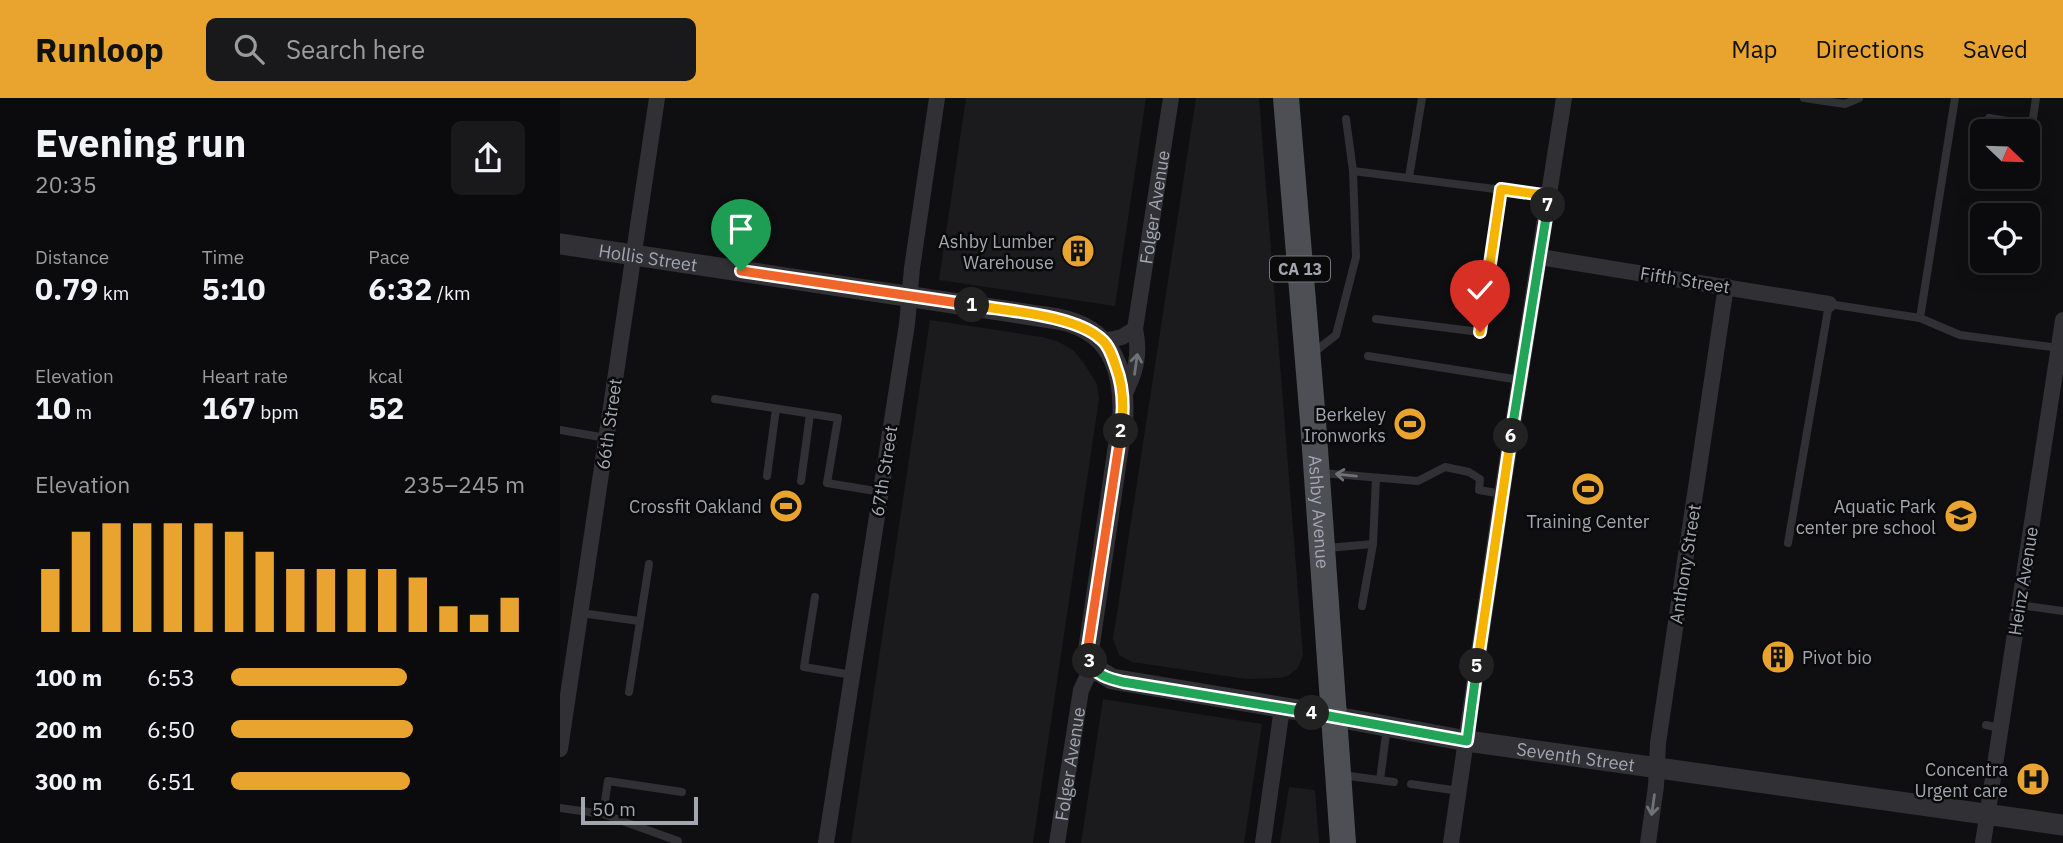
<!DOCTYPE html>
<meta charset="utf-8">
<style>
body{margin:0;font-family:"IBM Plex Sans",sans-serif;background:#19191b;color:#f1f3f6;height:100vh;display:flex;flex-direction:column;font-size:26px;white-space:nowrap}
*{box-sizing:border-box;margin:0}
p{font-size:23px;color:#9a9b9d}
.icon{flex:none;width:38px;height:38px;fill:none;stroke:currentColor;stroke-width:2;stroke-linecap:round;stroke-linejoin:round}
.map{position:relative;flex:1;overflow:hidden}
.sheet{display:flex;flex-direction:column;background:#0b0b0d;width:560px}
.sheet>*{flex:none}
.needle{width:46px;rotate:113deg}
.controls{position:absolute;left:1410px;top:21px;display:grid;gap:14px}
.controls a{display:grid;place-items:center;width:70px;height:70px;border-radius:10px;background:#0b0b0d;box-shadow:0 4px 18px #0003,0 0 0 2px #2b2b2e;font-size:35px}
.scale{position:absolute;left:21px;bottom:18px;width:117px;box-sizing:border-box;padding-left:7px;border:4px solid #a1a6b1;border-top:0;font-size:19px;line-height:24px;white-space:nowrap;color:#a1a6b1;-webkit-text-stroke:5px #0a0a0b;paint-order:stroke}
.pin{position:absolute;display:grid;place-items:center;width:60px;height:60px;color:#fff;margin:-72px -30px;border-radius:50% 50% 50% 0;rotate:-45deg;box-shadow:0 0 7px #0007}
.pin .icon{rotate:45deg}
.km{position:absolute;width:35px;height:35px;margin:-18px;border-radius:50%;background:#222;color:#fff;font-size:19px;line-height:35px;text-align:center}
.round{display:grid;place-items:center;flex:none;width:74px;height:74px;border-radius:10px;background:#19191b}
.headline{display:flex;align-items:center;justify-content:space-between;height:119px;padding:0 35px}
h1{font-size:38px;font-weight:700;line-height:52px}
.stats{display:grid;grid-template-columns:repeat(3,1fr);gap:10px;height:119px;padding:7px 35px}
.stats div{display:grid;align-content:center}
.stats b{font-size:30px;font-weight:700}
.stats small{font-size:19px;font-weight:400}
.stats p{font-size:19px}
.chart{height:196px;padding:14px 35px}
.chart p{display:flex;justify-content:space-between}
.chart svg{width:100%;height:126px;margin-top:7px;stroke:#e9a32f;stroke-width:6}
ul{padding:0 35px;list-style:none;font-size:23px}
li{display:grid;grid-template-columns:112px 84px 1fr;align-items:center;height:52px}
li i{height:18px;border-radius:9px;background:#e9a32f}
header{display:flex;align-items:center;gap:42px;box-sizing:border-box;height:98px;padding:0 35px;background:#e9a32f;color:#111}
header strong{font-size:33px}
nav{display:flex;gap:38px;margin-inline-start:auto;font-size:24px}
.search{width:490px;height:63px;background:#19191b;display:flex;align-items:center;gap:18px;box-sizing:border-box;padding:0 24px;border-radius:10px;color:#9a9b9d;font-size:26px}
main{display:flex;flex:1;min-height:0}
.map>svg:first-child{display:block}
.built{fill:#1b1b1d}
.lines{fill:none;stroke-linecap:round;stroke-linejoin:round}
.service{stroke:#313135;stroke-width:8}
.minor{stroke:#313135;stroke-width:16}
.tertiary{stroke:#313135;stroke-width:21}
.primary{stroke:#4d4f54;stroke-width:26}
.oneway{stroke:#6f7179}
.split-1-casing{stroke:#fff;stroke-width:14}
.split-2-casing{stroke:#fff;stroke-width:14}
.split-3-casing{stroke:#fff;stroke-width:14}
.split-4-casing{stroke:#fff;stroke-width:14}
.split-5-casing{stroke:#fff;stroke-width:14}
.split-6-casing{stroke:#fff;stroke-width:14}
.split-7-casing{stroke:#fff;stroke-width:14}
.split-8-casing{stroke:#fff;stroke-width:14}
.split-1{stroke:#f0652b;stroke-width:9}
.split-2{stroke:#f5b400;stroke-width:9}
.split-3{stroke:#f0652b;stroke-width:9}
.split-4{stroke:#22a559;stroke-width:9}
.split-5{stroke:#22a559;stroke-width:9}
.split-6{stroke:#f5b400;stroke-width:9}
.split-7{stroke:#22a559;stroke-width:9}
.split-8{stroke:#f5b400;stroke-width:9}
.labels{text-anchor:middle;dominant-baseline:central;stroke-width:5;stroke-linejoin:round;paint-order:stroke}
.shield{fill:#0a0a0b;stroke:#74777f;stroke-width:2}
.shield-label{font-size:16px;font-weight:bold;fill:#a1a6b1}
.street-label{font-size:18px;fill:#a1a6b1;stroke:#0a0a0b}
.poi-label{font-size:18px;fill:#a1a6b1;stroke:#0a0a0b;text-anchor:end}
</style>
<header>
<strong>Runloop</strong>
<div class="search"><svg class="icon" aria-label="search" viewBox="0 0 24 24"><circle cx="10" cy="10" r="6"/><path d="M15 15l6 6"/></svg>Search here</div>
<nav><a>Map</a><a>Directions</a><a>Saved</a></nav>
</header>
<main>
<section class="sheet">
<div class="headline"><div><h1>Evening run</h1><p>20:35</p></div><a class="round"><svg class="icon" aria-label="share" viewBox="0 0 24 24"><path d="M12 15V3M7 8l5-5 5 5M5 13v7h14v-7"/></svg></a></div>
<div class="stats">
<div><p>Distance</p><b>0.79<small> km</small></b></div>
<div><p>Time</p><b>5:10</b></div>
<div><p>Pace</p><b>6:32<small> /km</small></b></div>
</div>
<div class="stats">
<div><p>Elevation</p><b>10<small> m</small></b></div>
<div><p>Heart rate</p><b>167<small> bpm</small></b></div>
<div><p>kcal</p><b>52</b></div>
</div>
<div class="chart"><p><span>Elevation</span>235–245 m</p>
<svg viewBox="0 0 160 44" preserveAspectRatio="none"><path d="M5 44V22M15 44V9M25 44V6M35 44V6M45 44V6M55 44V6M65 44V9M75 44V16M85 44V22M95 44V22M105 44V22M115 44V22M125 44V25M135 44V35M145 44V38M155 44V32"/></svg>
</div>
<ul>
<li><b>100 m</b>6:53<i style="width:60%"></i></li>
<li><b>200 m</b>6:50<i style="width:62%"></i></li>
<li><b>300 m</b>6:51<i style="width:61%"></i></li>
</ul>
</section>
<div class="map">
<svg width="1503" height="745" viewBox="0 0 1503 745">
<rect width="100%" height="100%" fill="#0f0f11"/>
<!-- built -->
<g class="built">
<polygon points="406,0 586,0 555,208 379,182"/>
<polygon points="636,0 699,0 743,557 738,570 728,578 720,580 686,581 572,564 559,557 553,541"/>
<polygon points="370,222 482,239 497,243 513,252 523,264 537,286 539,301 473,745 291,745"/>
<polygon points="543,601 702,626 684,745 521,745"/>
<polygon points="729,689 755,692 759,745 720,745"/>
</g>
<g class="lines">
<!-- service -->
<g class="service">
<polyline points="1244,0 1285,6 1299,0"/>
<polyline points="1429,20 1472,27 1476,0"/>
<polyline points="793,73 990,98"/>
<polyline points="849,79 862,0"/>
<polyline points="1360,220 1395,0"/>
<polyline points="816,221 920,234 941,91"/>
<polyline points="753,255 776,237 796,159 793,73 786,21"/>
<polyline points="808,258 960,282"/>
<polyline points="155,301 278,320 267,385 321,394"/>
<polyline points="0,332 46,340"/>
<polyline points="761,375 858,383 885,369 909,374 920,381 919,392 942,396"/>
<polyline points="207,378 216,311"/>
<polyline points="241,383 250,316"/>
<polyline points="1228,445 1269,206 1360,220 1400,237 1499,250"/>
<polyline points="767,450 813,446"/>
<polyline points="255,499 244,569 292,577"/>
<polyline points="1459,507 1503,513"/>
<polyline points="802,508 813,446 816,380"/>
<polyline points="21,515 79,523"/>
<polyline points="69,594 89,466"/>
<polyline points="1426,627 1440,630"/>
<polyline points="782,677 834,684"/>
<polyline points="820,682 827,629"/>
<polyline points="851,686 899,693"/>
<polyline points="0,710 43,716 118,743"/>
<polyline points="43,716 48,683 122,694"/>
</g>
<!-- minor -->
<g class="minor">
<polyline points="980,159 1269,206"/>
<polyline points="544,243 562,239 575,231"/>
<path id="s1" d="M563,299c12,-23 18,-42 12,-68l36,-231"/>
<polyline points="0,651 97,0"/>
<polyline points="266,745 347,226 352,170 377,0"/>
<path id="s2" d="M497,745l24,-153 11,-23"/>
<polyline points="703,745 722,610"/>
<polyline points="891,745 942,396 1004,0"/>
<polyline points="1088,745 1096,688 1098,645 1166,188"/>
<polyline points="1423,745 1503,222"/>
</g>
<!-- tertiary -->
<path class="tertiary" id="s3" d="M0,146l498,75c52,10 66,47 65,96l-35,239 4,13 20,12 192,32 163,30 596,84"/>
<!-- primary -->
<path class="primary" id="s4" d="M726,0l27,323 30,422"/>
</g>
<!-- one-way arrows -->
<defs><path id="oneway-shaft" d="M-6 0H5M1.5-3L5.5 0L1.5 3" fill="none" stroke-width="1.6" stroke-linecap="round" stroke-linejoin="round" transform="scale(1.75)"/></defs>
<g class="oneway">
<use href="#oneway-shaft" transform="translate(576 266) rotate(-82)"/>
<use href="#oneway-shaft" transform="translate(786 377) rotate(-174)"/>
<use href="#oneway-shaft" transform="translate(1093 707) rotate(98)"/>
</g>
<g class="lines">
<defs>
<polyline id="split-1" points="181,173 412,207"/>
<path id="split-2" d="M412,207c36,6 103,10 129,34 8,6 12,19 15,28 8,21 8,42 5,64"/>
<polyline id="split-3" points="530,563 528,549 561,333"/>
<path id="split-4" d="M530,563c4,14 20,18 33,21l189,31"/>
<polyline id="split-5" points="752,615 907,643 917,568"/>
<polyline id="split-6" points="917,568 951,338"/>
<polyline id="split-7" points="951,338 988,107"/>
<polyline id="split-8" points="920,234 941,91 990,98 988,107"/>
</defs>
<!-- split-1 casing -->
<use href="#split-1" class="split-1-casing"/>
<!-- split-2 casing -->
<use href="#split-2" class="split-2-casing"/>
<!-- split-3 casing -->
<use href="#split-3" class="split-3-casing"/>
<!-- split-4 casing -->
<use href="#split-4" class="split-4-casing"/>
<!-- split-5 casing -->
<use href="#split-5" class="split-5-casing"/>
<!-- split-6 casing -->
<use href="#split-6" class="split-6-casing"/>
<!-- split-7 casing -->
<use href="#split-7" class="split-7-casing"/>
<!-- split-8 casing -->
<use href="#split-8" class="split-8-casing"/>
<!-- split-1 -->
<use href="#split-1" class="split-1"/>
<!-- split-2 -->
<use href="#split-2" class="split-2"/>
<!-- split-3 -->
<use href="#split-3" class="split-3"/>
<!-- split-4 -->
<use href="#split-4" class="split-4"/>
<!-- split-5 -->
<use href="#split-5" class="split-5"/>
<!-- split-6 -->
<use href="#split-6" class="split-6"/>
<!-- split-7 -->
<use href="#split-7" class="split-7"/>
<!-- split-8 -->
<use href="#split-8" class="split-8"/>
</g>
<!-- icons -->
<defs>
<symbol id="building-disc" viewBox="-11 -11 22 22"><circle r="9.5" fill="#e9a32f" stroke="#0a0a0b"/><path d="M-4-6H4V6H1V3H-1V6H-4ZM-2.5-4.3h1.7v1.8h-1.7ZM.8-4.3h1.7v1.8H.8ZM-2.5-1h1.7V.8h-1.7ZM.8-1h1.7V.8H.8Z" fill="#111"/></symbol>
<symbol id="stadium-disc" viewBox="-11 -11 22 22"><circle r="9.5" fill="#e9a32f" stroke="#0a0a0b"/><path d="M0-5a6.5 5 0 1 0 0 10a6.5 5 0 1 0 0-10ZM-3.5-1.8h7v3.6h-7Z" fill="#111"/></symbol>
<symbol id="school-disc" viewBox="-11 -11 22 22"><circle r="9.5" fill="#e9a32f" stroke="#0a0a0b"/><path d="M0-5L7-2L0 1L-7-2ZM-4 1L0 2.5L4 1V4Q0 6-4 4Z" fill="#111"/></symbol>
<symbol id="hospital-disc" viewBox="-11 -11 22 22"><circle r="9.5" fill="#e9a32f" stroke="#0a0a0b"/><path d="M-5-5h3v3.5h4V-5h3V5h-3V1.5h-4V5h-3Z" fill="#111"/></symbol>
</defs>
<g fill-rule="evenodd">
<use href="#building-disc" x="499" y="134" width="38" height="38"/>
<use href="#stadium-disc" x="831" y="307" width="38" height="38"/>
<use href="#stadium-disc" x="1009" y="372" width="38" height="38"/>
<use href="#stadium-disc" x="207" y="389" width="38" height="38"/>
<use href="#school-disc" x="1382" y="399" width="38" height="38"/>
<use href="#building-disc" x="1199" y="540" width="38" height="38"/>
<use href="#hospital-disc" x="1454" y="662" width="38" height="38"/>
</g>
<g class="labels">
<!-- shield labels -->
<rect class="shield" x="710" y="158.5" width="60" height="25" rx="5"/>
<g class="shield-label">
<text x="740" y="171">CA 13</text>
</g>
<!-- street labels -->
<g class="street-label">
<text stroke="none"><textPath href="#s1" startOffset="194">Folger Avenue</textPath></text>
<text stroke="none"><textPath href="#s3" startOffset="89">Hollis Street</textPath></text>
<text transform="translate(1125 182) rotate(9)">Fifth Street</text>
<text transform="translate(49 326) rotate(-82)">66th Street</text>
<text transform="translate(324 373) rotate(-81)">67th Street</text>
<text stroke="none"><textPath href="#s4" startOffset="415">Ashby Avenue</textPath></text>
<text transform="translate(1125 466) rotate(-81)">Anthony Street</text>
<text transform="translate(1463 483) rotate(-81)">Heinz Avenue</text>
<text stroke="none"><textPath href="#s3" startOffset="1381">Seventh Street</textPath></text>
<text stroke="none"><textPath href="#s2" startOffset="80">Folger Avenue</textPath></text>
</g>
<!-- poi labels -->
<g class="poi-label">
<text x="494" y="143">Ashby Lumber<tspan x="494" dy="21">Warehouse</tspan></text>
<text x="826" y="316">Berkeley<tspan x="826" dy="21">Ironworks</tspan></text>
<text x="202" y="408">Crossfit Oakland</text>
<text x="1376" y="408">Aquatic Park<tspan x="1376" dy="21">center pre school</tspan></text>
<text x="1028" y="423" text-anchor="middle">Training Center</text>
<text x="1242" y="559" text-anchor="start">Pivot bio</text>
<text x="1448" y="671">Concentra<tspan x="1448" dy="21">Urgent care</tspan></text>
</g>
</g>
</svg>
<div class="controls">
<a><svg class="needle" viewBox="-14 -14 28 28"><path d="M0-13l5 13h-10z" fill="#e53935"/><path d="M0 13l5-13h-10z" fill="#9a9b9d"/></svg></a>
<a><svg class="icon" aria-label="locate" viewBox="0 0 24 24"><circle cx="12" cy="12" r="6"/><path d="M12 2v4M12 18v4M2 12h4M18 12h4"/></svg></a>
</div>
<div class="scale">50 m</div>
<div class="pin" style="left:181px;top:173px;background:#1e9e55"><svg class="icon" aria-label="arrive" viewBox="0 0 24 24"><path d="M6 21V4h12l-3 4 3 4H6"/></svg></div>
<div class="pin" style="left:920px;top:234px;background:#d93025"><svg class="icon" aria-label="check" viewBox="0 0 24 24"><path d="M5 12l5 5 9-10"/></svg></div>
<b class="km" style="left:412px;top:207px">1</b>
<b class="km" style="left:561px;top:333px">2</b>
<b class="km" style="left:530px;top:563px">3</b>
<b class="km" style="left:752px;top:615px">4</b>
<b class="km" style="left:917px;top:568px">5</b>
<b class="km" style="left:951px;top:338px">6</b>
<b class="km" style="left:988px;top:107px">7</b>
</div>
</main>
